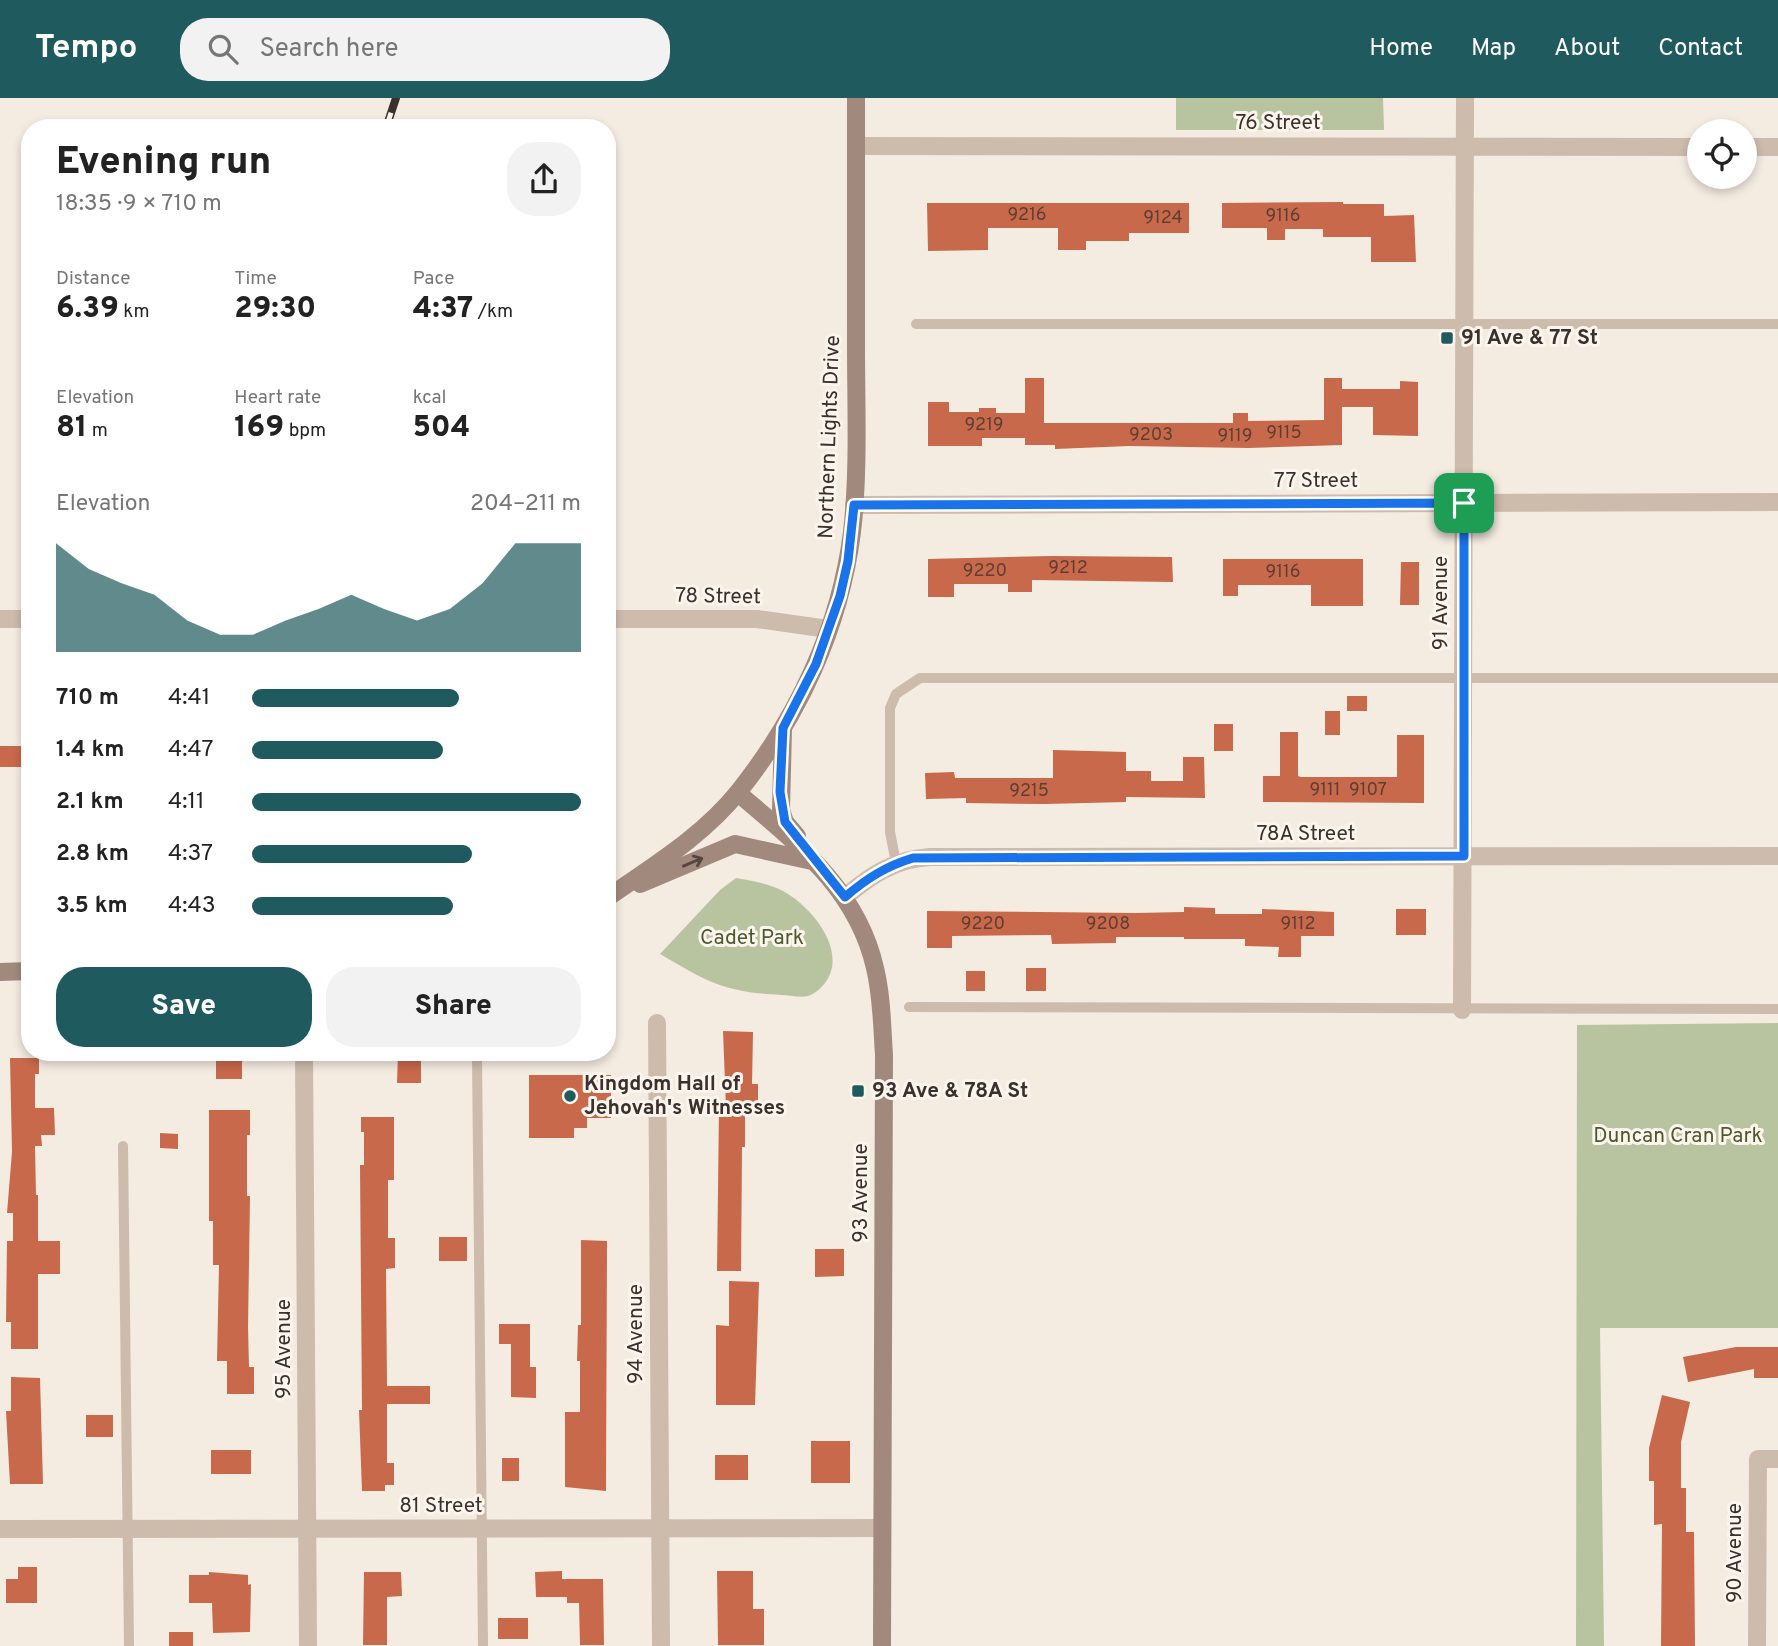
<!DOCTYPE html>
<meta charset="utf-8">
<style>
body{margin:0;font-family:Overpass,sans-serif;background:#f2f2f2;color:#222;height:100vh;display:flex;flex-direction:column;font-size:26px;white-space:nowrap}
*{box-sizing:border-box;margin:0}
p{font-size:23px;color:#767676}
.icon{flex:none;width:38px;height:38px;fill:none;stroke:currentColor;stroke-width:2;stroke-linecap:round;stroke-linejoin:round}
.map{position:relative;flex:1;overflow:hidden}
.drawer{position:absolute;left:21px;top:21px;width:595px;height:942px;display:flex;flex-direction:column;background:#fff;border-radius:28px;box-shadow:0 4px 10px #0003}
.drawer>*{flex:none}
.controls{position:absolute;left:1687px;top:21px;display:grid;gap:14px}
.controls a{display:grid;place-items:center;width:70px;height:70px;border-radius:50%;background:#fff;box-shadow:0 4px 10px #0003;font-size:35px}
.pin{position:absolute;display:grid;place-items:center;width:60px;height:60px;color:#fff;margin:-30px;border-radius:14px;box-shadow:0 4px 10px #0006}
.round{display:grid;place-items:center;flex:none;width:74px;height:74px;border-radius:28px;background:#f2f2f2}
.summary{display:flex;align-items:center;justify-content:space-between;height:119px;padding:0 35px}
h1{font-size:38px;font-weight:800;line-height:52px}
.stats{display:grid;grid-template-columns:repeat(3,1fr);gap:10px;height:119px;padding:7px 35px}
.stats div{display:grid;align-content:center}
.stats b{font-size:30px;font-weight:800}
.stats small{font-size:19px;font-weight:400}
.stats p{font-size:19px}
.chart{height:196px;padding:14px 35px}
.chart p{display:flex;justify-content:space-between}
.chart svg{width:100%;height:126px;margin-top:7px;fill:#1f5a5e;opacity:.7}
.action{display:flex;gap:14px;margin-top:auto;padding:14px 35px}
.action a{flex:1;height:80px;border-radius:28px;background:#1f5a5e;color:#fff;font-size:28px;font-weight:800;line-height:80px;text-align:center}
.action a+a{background:#f2f2f2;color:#222}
ul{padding:0 35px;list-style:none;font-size:23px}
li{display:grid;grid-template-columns:112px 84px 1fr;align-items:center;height:52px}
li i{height:18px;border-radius:9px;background:#1f5a5e}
header{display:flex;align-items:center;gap:42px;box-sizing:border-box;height:98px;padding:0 35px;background:#1f5a5e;color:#fff}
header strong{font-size:33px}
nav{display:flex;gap:38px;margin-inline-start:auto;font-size:24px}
.search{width:490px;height:63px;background:#f2f2f2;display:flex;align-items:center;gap:18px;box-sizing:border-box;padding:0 24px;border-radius:28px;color:#767676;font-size:26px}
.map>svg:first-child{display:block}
.green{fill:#b8c4a0}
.building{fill:#c8694b}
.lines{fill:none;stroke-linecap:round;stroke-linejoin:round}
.lane{stroke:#cdbbac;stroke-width:10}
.street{stroke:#cdbbac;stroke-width:18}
.secondary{stroke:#a18a7d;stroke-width:18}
.rail-casing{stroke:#3b302b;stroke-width:8}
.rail{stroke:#fbf5ee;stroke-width:5;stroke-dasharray:16;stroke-linecap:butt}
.oneway{stroke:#544640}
.route-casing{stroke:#fff;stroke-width:14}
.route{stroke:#1a73e8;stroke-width:9}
.poi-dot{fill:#1f5a5e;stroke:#fbf5ee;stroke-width:2.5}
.labels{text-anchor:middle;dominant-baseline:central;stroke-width:6;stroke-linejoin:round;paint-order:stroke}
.number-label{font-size:18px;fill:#5e3e33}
.street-label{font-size:21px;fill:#3b302b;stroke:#fbf5ee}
.poi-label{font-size:21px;font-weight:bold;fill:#3b302b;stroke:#fbf5ee;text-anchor:start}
.park-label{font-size:21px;fill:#4a5a2e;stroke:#fbf5ee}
</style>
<header>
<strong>Tempo</strong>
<div class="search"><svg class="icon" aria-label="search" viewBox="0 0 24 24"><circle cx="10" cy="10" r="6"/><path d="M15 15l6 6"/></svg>Search here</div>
<nav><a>Home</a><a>Map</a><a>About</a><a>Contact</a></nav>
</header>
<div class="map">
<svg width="1778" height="1548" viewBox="0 0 1778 1548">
<rect width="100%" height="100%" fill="#f4ebe1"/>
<!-- green -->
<g class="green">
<polygon points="1176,0 1383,0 1384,32 1176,32"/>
<path d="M736,780c16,3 32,5 47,13 28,15 66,60 42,92 -4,5 -10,11 -17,13 -8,2 -19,-1 -27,-1 -58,-3 -73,-13 -121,-41l60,-64z"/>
<polygon points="1778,925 1778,1230 1600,1230 1604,1548 1576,1548 1577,927"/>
</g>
<!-- building -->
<g class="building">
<polygon points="1343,104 1343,106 1384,106 1384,118 1414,117 1416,164 1371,164 1371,139 1323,139 1323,131 1285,131 1285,142 1267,142 1267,130 1222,130 1222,105"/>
<polygon points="927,105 1189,105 1189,135 1129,135 1129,143 1086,143 1086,152 1058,152 1058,130 988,130 988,152 928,153"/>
<polygon points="1025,280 1044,280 1044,325 1233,325 1233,315 1248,315 1248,323 1324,322 1324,280 1342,280 1342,291 1400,291 1400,283 1418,284 1418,338 1373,337 1373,309 1342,309 1342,347 1248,350 1129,348 1055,351 1055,347 1025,347 1025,340 982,340 982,348 928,348 928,304 949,304 949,314 979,314 979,310 996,310 996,315 1025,315"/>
<polygon points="1052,458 1172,459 1173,484 1032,482 1032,494 1008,494 1008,486 954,486 954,499 928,499 928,461"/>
<polygon points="1223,461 1363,461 1363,508 1311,508 1311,487 1238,487 1238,498 1223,498"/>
<polygon points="1401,464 1419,464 1419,507 1400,507"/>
<rect x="1347" y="598" width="20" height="15"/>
<rect x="1325" y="613" width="15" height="24"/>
<rect x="1214" y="626" width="19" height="27"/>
<polygon points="1280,634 1298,634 1298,678 1301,679 1397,679 1397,637 1424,637 1424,705 1263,704 1263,678 1280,678"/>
<rect x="0" y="648" width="30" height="21"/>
<polygon points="1053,652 1126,654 1126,673 1151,673 1151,683 1183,683 1183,659 1204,659 1205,700 1126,699 1126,704 1045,706 966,705 966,700 926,701 925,675 954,674 955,680 1053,680"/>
<polygon points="1184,809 1215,810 1215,816 1262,816 1262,811 1334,814 1334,838 1301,838 1301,859 1278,859 1279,849 1245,848 1245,841 1184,841 1184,839 1116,839 1116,845 1052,846 1051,837 952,838 952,850 927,850 927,813 1136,815 1184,814"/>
<rect x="1396" y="811" width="30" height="26"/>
<rect x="1026" y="870" width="20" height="23"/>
<rect x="966" y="873" width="19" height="20"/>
<polygon points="723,933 753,934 752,986 758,986 758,1004 745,1004 745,1049 742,1049 741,1173 717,1173 719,1010 726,1010"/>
<rect x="216" y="954" width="26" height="27"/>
<polygon points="398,954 421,954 421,985 397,985"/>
<polygon points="10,960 39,960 39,976 35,976 35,1010 54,1010 55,1037 41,1037 42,1048 35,1048 36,1097 38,1097 38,1143 60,1143 60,1176 38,1176 38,1251 11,1251 11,1224 6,1224 7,1143 13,1143 13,1115 7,1115 12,1054"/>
<polygon points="529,977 611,977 611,1020 587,1020 587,1030 574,1030 574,1040 529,1040"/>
<polygon points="209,1012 250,1012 250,1037 247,1037 247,1098 250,1098 248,1229 249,1269 254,1269 254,1296 227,1296 227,1263 217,1263 219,1167 213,1167 213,1123 209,1123"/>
<polygon points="361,1019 394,1019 394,1082 388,1082 388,1140 395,1140 395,1170 386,1171 387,1288 430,1288 430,1306 387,1306 387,1365 394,1365 394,1387 385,1387 385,1393 362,1393 359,1312 362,1312 360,1067 364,1067 364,1034 361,1034"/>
<polygon points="160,1035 178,1036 178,1051 160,1050"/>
<rect x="439" y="1139" width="28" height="24"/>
<polygon points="581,1142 607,1143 606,1393 565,1389 565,1314 580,1314 580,1263 577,1263 578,1227 581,1227"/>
<polygon points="815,1151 844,1151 844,1178 815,1179"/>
<polygon points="729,1183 759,1184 755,1307 716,1307 716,1227 729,1228"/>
<polygon points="499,1226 530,1226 530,1269 536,1269 536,1300 511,1299 511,1246 499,1246"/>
<polygon points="1736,1249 1778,1249 1778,1280 1754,1280 1754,1271 1688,1284 1683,1259"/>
<polygon points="11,1279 40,1280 43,1386 10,1386 6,1313 11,1313"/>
<polygon points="1662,1297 1690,1304 1681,1344 1681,1390 1686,1390 1686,1434 1694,1434 1695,1548 1661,1548 1662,1426 1654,1427 1654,1383 1649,1383 1649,1350"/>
<rect x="86" y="1317" width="27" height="22"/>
<rect x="811" y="1343" width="39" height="42"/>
<rect x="211" y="1352" width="40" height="24"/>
<rect x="715" y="1357" width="33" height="25"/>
<rect x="502" y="1360" width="17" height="23"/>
<polygon points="18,1469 37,1469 37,1505 6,1505 6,1481 18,1481"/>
<polygon points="562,1473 562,1481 603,1481 604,1547 580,1547 579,1505 567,1505 567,1499 536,1499 535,1474"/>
<polygon points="717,1473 753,1473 753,1511 764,1511 764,1547 718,1547"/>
<polygon points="209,1474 248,1477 248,1487 251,1486 250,1534 213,1535 212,1505 189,1505 189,1477 209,1477"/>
<polygon points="364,1474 401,1474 402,1498 387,1499 387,1547 363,1547"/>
<rect x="498" y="1520" width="30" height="21"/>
<rect x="169" y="1534" width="24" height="14"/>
</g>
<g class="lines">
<!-- lane -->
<g class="lane">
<polyline points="916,226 1778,226"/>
<polyline points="896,765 890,734 890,610 896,596 920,580 1778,580"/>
<polyline points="909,909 1778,911"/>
<polyline points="477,958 483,1548"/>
<polyline points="123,1048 129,1548"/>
</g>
<!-- street -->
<g class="street">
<polyline points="856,48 1699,49"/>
<polyline points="1745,49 1778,49"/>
<polyline points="854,407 1778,404"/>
<polyline points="0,521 30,521"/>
<polyline points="607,521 757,521 828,531"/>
<path d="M845,799c26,-22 50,-38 85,-40l848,-1"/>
<polyline points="1462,912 1465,0"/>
<polyline points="657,925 661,1548"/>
<polyline points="304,954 308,1548"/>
<polyline points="0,1431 882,1430"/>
<polyline points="1757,1548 1758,1361 1778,1361"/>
</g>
<!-- secondary -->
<g class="secondary">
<polyline points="783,631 781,712 785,724 797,738"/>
<path d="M738,695c58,50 119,95 137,175 7,29 7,58 9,87l-2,591"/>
<polyline points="640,786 735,746 812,763"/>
<path d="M607,800c46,-32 96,-62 132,-107 59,-74 101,-163 113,-259 7,-61 4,-124 4,-185 0,-83 0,-166 0,-249"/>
<polyline points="0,874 30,873"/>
</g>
<defs>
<polyline id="rail" points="386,30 396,0"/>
</defs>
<!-- rail casing -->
<use href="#rail" class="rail-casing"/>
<!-- rail -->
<use href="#rail" class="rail"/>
</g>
<!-- one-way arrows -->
<defs><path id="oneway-shaft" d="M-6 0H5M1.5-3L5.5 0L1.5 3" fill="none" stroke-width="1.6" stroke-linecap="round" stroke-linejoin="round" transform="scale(1.75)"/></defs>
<use class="oneway" href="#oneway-shaft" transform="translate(693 764) rotate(-23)"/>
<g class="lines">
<defs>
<path id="route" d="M1464,405v353l-551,2c-27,8 -47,21 -68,39l-60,-75 -5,-30 3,-64 33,-64 24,-68 8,-35 6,-56z"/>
</defs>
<!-- route casing -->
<use href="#route" class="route-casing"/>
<!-- route -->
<use href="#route" class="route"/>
</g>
<!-- markers -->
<g class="poi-dot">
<rect x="1440" y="233" width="14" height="14" rx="3.5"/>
<rect x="851" y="986" width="14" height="14" rx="3.5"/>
<circle cx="570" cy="998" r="7"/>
</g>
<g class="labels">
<!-- number labels -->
<g class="number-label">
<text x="1027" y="117">9216</text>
<text x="1283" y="118">9116</text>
<text x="1163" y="120">9124</text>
<text x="984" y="327">9219</text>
<text x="1284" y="335">9115</text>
<text x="1151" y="337">9203</text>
<text x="1235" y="338">9119</text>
<text x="1068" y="470">9212</text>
<text x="985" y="473">9220</text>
<text x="1283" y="474">9116</text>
<text x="1325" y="692">9111</text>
<text x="1368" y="692">9107</text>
<text x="1029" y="693">9215</text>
<text x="983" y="826">9220</text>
<text x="1108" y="826">9208</text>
<text x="1298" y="826">9112</text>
</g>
<!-- street labels -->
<g class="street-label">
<text x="1278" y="25">76 Street</text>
<text transform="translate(830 339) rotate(-88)">Northern Lights Drive</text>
<text x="1316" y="383">77 Street</text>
<text transform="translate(718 499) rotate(1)">78 Street</text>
<text transform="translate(1441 505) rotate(-90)">91 Avenue</text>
<text x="1306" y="736">78A Street</text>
<text transform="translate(861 1095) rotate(-90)">93 Avenue</text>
<text transform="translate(636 1236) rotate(-90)">94 Avenue</text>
<text transform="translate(284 1251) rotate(-90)">95 Avenue</text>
<text x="441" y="1408">81 Street</text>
<text transform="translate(1735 1455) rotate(-90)">90 Avenue</text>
</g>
<!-- poi labels -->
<g class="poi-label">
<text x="1461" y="240">91 Ave &amp; 77 St</text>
<text x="584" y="986">Kingdom Hall of<tspan x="584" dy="24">Jehovah's Witnesses</tspan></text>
<text x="872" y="993">93 Ave &amp; 78A St</text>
</g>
<!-- park labels -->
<g class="park-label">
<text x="752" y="840">Cadet Park</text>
<text x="1678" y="1038">Duncan Cran Park</text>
</g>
</g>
</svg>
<div class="controls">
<a><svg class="icon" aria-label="locate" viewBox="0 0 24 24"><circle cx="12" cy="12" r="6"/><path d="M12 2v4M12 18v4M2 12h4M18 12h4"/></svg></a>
</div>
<div class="pin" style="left:1464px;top:405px;background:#1e9e55"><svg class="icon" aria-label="arrive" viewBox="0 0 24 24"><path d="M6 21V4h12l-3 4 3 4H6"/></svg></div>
<section class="drawer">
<div class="summary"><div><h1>Evening run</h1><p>18:35 · 9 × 710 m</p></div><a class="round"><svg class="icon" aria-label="share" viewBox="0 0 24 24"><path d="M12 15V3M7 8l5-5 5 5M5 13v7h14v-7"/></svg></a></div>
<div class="stats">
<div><p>Distance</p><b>6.39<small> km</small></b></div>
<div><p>Time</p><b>29:30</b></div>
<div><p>Pace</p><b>4:37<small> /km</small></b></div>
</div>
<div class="stats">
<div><p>Elevation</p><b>81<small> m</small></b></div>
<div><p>Heart rate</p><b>169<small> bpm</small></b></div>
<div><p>kcal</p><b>504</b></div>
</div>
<div class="chart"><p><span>Elevation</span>204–211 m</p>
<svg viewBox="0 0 160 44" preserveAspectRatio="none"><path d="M0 44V6L10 15L20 20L30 24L40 33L50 38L60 38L70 33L80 29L90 24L100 29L110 33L120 29L130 20L140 6L150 6L160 6V44z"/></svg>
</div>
<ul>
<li><b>710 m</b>4:41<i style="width:63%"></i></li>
<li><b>1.4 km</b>4:47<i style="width:58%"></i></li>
<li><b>2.1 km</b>4:11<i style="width:100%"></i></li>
<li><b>2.8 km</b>4:37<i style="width:67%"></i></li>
<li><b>3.5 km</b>4:43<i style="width:61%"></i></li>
</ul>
<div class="action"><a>Save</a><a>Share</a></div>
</section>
</div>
